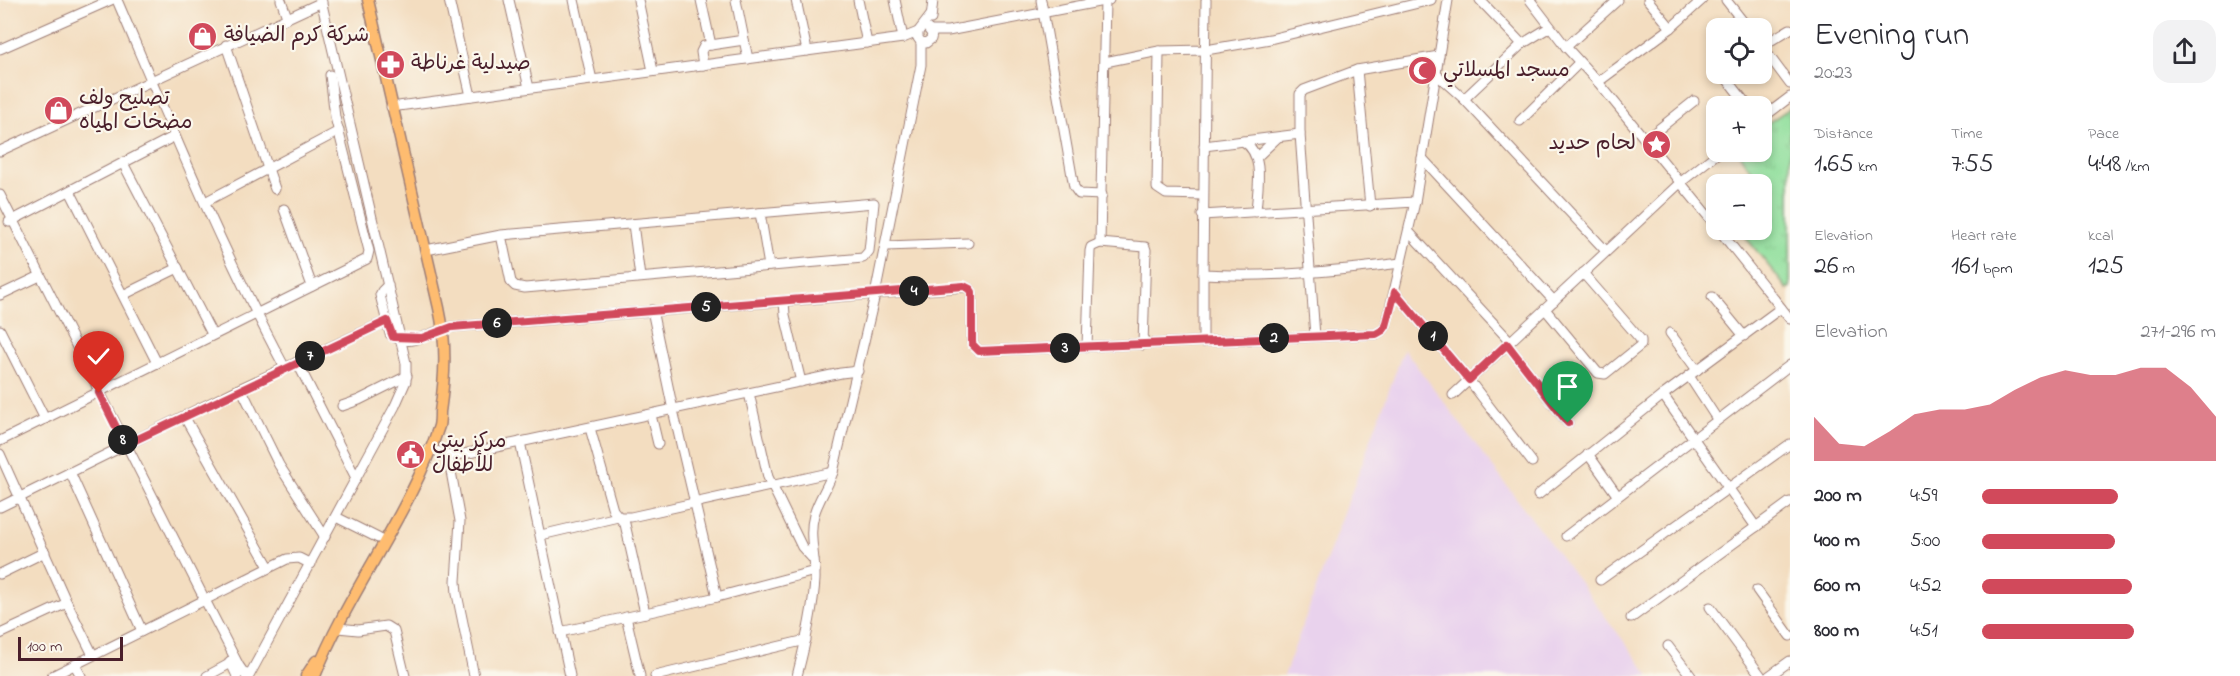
<!DOCTYPE html>
<meta charset="utf-8">
<style>
body{margin:0;font-family:"Indie Flower","Playpen Sans Arabic",sans-serif;background:#f2f2f3;color:#2b2b33;height:100vh;display:flex;flex-direction:column;font-size:22px;white-space:nowrap}
*{box-sizing:border-box;margin:0}
p{font-size:20px;color:#7c7c81}
.icon{flex:none;width:33px;height:33px;fill:none;stroke:currentColor;stroke-width:2;stroke-linecap:round;stroke-linejoin:round}
.map{position:relative;flex:1;overflow:hidden}
.sheet{display:flex;flex-direction:column;background:#fff;width:450px}
.sheet>*{flex:none}
.fabs{position:absolute;left:1706px;top:18px;display:grid;gap:12px}
.fabs a{display:grid;place-items:center;width:66px;height:66px;border-radius:12px;background:#fff;box-shadow:0 3px 9px #0003;font-size:30px}
.scale{position:absolute;left:18px;bottom:15px;width:105px;box-sizing:border-box;padding-left:6px;border:3px solid #4a1f2b;border-top:0;font-size:16px;line-height:21px;white-space:nowrap;color:#4a1f2b;-webkit-text-stroke:4px #fbf7ec;paint-order:stroke}
.pin{position:absolute;display:grid;place-items:center;width:51px;height:51px;color:#fff;margin:-62px -26px;border-radius:50% 50% 50% 0;rotate:-45deg;box-shadow:0 0 6px #0007}
.pin .icon{rotate:45deg}
.km{position:absolute;width:30px;height:30px;margin:-15px;border-radius:50%;background:#222;color:#fff;font-size:16px;line-height:30px;text-align:center}
.round{display:grid;place-items:center;flex:none;width:63px;height:63px;border-radius:18px;background:#f2f2f3}
.head{display:flex;align-items:center;justify-content:space-between;height:102px;padding:0 24px}
h1{font-size:33px;font-weight:600;line-height:45px}
.metrics{display:grid;grid-template-columns:repeat(3,1fr);gap:9px;height:102px;padding:6px 24px}
.metrics div{display:grid;align-content:center}
.metrics b{font-size:26px;font-weight:600}
.metrics small{font-size:16px;font-weight:400}
.metrics p{font-size:16px}
.chart{height:168px;padding:12px 24px}
.chart p{display:flex;justify-content:space-between}
.chart svg{width:100%;height:108px;margin-top:6px;fill:#d1495b;opacity:.7}
ul{padding:0 24px;list-style:none;font-size:20px}
li{display:grid;grid-template-columns:96px 72px 1fr;align-items:center;height:45px}
li i{height:15px;border-radius:8px;background:#d1495b}
main{display:flex;flex:1;min-height:0}
.map>svg:first-child{display:block}
.built{fill:#e9d2ed}
.grass{fill:url(#grass-tufts);stroke:#6e7f64;stroke-width:1.5}
.lines{fill:none;stroke-linecap:round;stroke-linejoin:round}
.minor-casing{stroke:#9e7e76;stroke-width:11}
.major-casing{stroke:#9e7e76;stroke-width:13}
.minor{stroke:#fff;stroke-width:9}
.major{stroke:#febc70;stroke-width:10}
.route-casing{stroke:#fff;stroke-width:12}
.route{stroke:#d1495b;stroke-width:8}
.labels{text-anchor:middle;dominant-baseline:central;stroke-width:4.5;stroke-linejoin:round;paint-order:stroke}
.poi-label{font-size:21px;fill:#4a1f2b;stroke:#fbf7ec;text-anchor:start}
</style>
<main>
<div class="map">
<svg width="1790" height="676" viewBox="0 0 1790 676">
<defs>
<pattern id="grass-tufts" width="24" height="20" patternUnits="userSpaceOnUse" patternTransform="scale(1.5)"><rect width="24" height="20" fill="#91df9d"/><path d="M3 7l-1-3M5 7V3M7 7l1-3M15 17l-1-3M17 17v-4M19 17l1-3" fill="none" stroke="#7fbf87"/></pattern>
</defs>
<rect width="100%" height="100%" fill="#fbf7ec"/>
<filter id="ink" filterUnits="userSpaceOnUse"><feTurbulence type="fractalNoise" baseFrequency=".0167" numOctaves="2"/><feDisplacementMap in="SourceGraphic" scale="12" xChannelSelector="R" yChannelSelector="G"/><feConvolveMatrix kernelMatrix="1 2 1 2 8 2 1 2 1" color-interpolation-filters="sRGB"/></filter>
<filter id="wash" filterUnits="userSpaceOnUse"><feTurbulence type="fractalNoise" baseFrequency=".008" numOctaves="4" result="noise"/><feDisplacementMap in="SourceGraphic" scale="24" xChannelSelector="R" yChannelSelector="G"/><feGaussianBlur stdDeviation="1.35" result="paint"/><feColorMatrix in="noise" values="0 0 0 0 0 0 0 0 0 0 0 0 0 0 0 0 0 1.4 0 .05"/><feComposite in="paint" operator="in"/></filter>
<g filter="url(#wash)">
<rect width="100%" height="100%" fill="#f3ddc0"/>
<!-- built -->
<polygon class="built" points="1404,349 1650,676 1651,676 1284,676"/>
<!-- grass -->
<polygon class="grass" points="1790,108 1790,287 1787,289 1740,230 1761,230 1761,195 1766,191 1738,152 1761,152 1761,128"/>
</g>
<g filter="url(#ink)">
<g class="lines">
<defs>
<g id="minor">
<path d="M117,0c53,124 104,249 168,368"/>
<polyline points="281,0 287,17"/>
<polyline points="449,0 471,96"/>
<polyline points="509,0 529,88"/>
<polyline points="574,0 592,80"/>
<polyline points="638,0 653,71"/>
<polyline points="701,0 711,45"/>
<polyline points="736,0 748,59"/>
<polyline points="796,0 807,51"/>
<polyline points="858,0 867,43"/>
<polyline points="895,0 903,38"/>
<polyline points="1041,0 1074,187 1079,194 1102,195"/>
<polyline points="1105,0 1100,243 1145,247 1146,250 1143,345"/>
<path d="M1206,0l-3,274c66,4 132,-3 198,-11"/>
<polyline points="1480,0 1522,44"/>
<polyline points="1530,0 1566,47 1598,82 1716,226"/>
<polyline points="1648,0 1671,28"/>
<polyline points="1726,0 1748,28"/>
<polyline points="931,19 933,0"/>
<polyline points="928,29 932,34 931,39 926,43 921,42 918,38 918,32 931,15"/>
<polyline points="931,31 948,31 1109,0"/>
<polyline points="226,45 275,189"/>
<polyline points="1761,45 1790,84"/>
<polyline points="1762,46 1790,29"/>
<polyline points="1566,47 1618,0"/>
<polyline points="0,49 111,0"/>
<polyline points="1159,51 1157,188 1166,194 1203,195"/>
<polyline points="1105,62 1159,51 1206,50 1270,39 1431,0"/>
<polyline points="703,65 701,52 704,46 744,40"/>
<polyline points="1357,70 1370,206"/>
<polyline points="1435,73 1464,99 1606,251"/>
<polyline points="1723,74 1748,106"/>
<polyline points="1598,82 1671,28 1702,0"/>
<polyline points="1464,99 1522,44 1550,27"/>
<polyline points="391,107 903,38 918,32"/>
<polyline points="1761,119 1790,97"/>
<polyline points="1520,121 1579,63"/>
<polyline points="1645,140 1694,101"/>
<path d="M1243,141c23,14 14,49 13,71"/>
<polyline points="1204,146 1300,134"/>
<polyline points="0,151 322,2"/>
<polyline points="1257,157 1277,138"/>
<polyline points="1422,158 1554,301"/>
<polyline points="123,163 212,334"/>
<polyline points="70,191 157,363"/>
<polyline points="0,195 205,600 239,666 246,676"/>
<polyline points="205,202 339,131"/>
<polyline points="284,209 312,286"/>
<polyline points="760,213 769,266"/>
<polyline points="1202,215 1415,202"/>
<polyline points="9,222 175,136"/>
<polyline points="633,224 640,277"/>
<polyline points="1719,230 1790,319"/>
<polyline points="1409,232 1510,341"/>
<polyline points="886,246 968,243"/>
<polyline points="426,250 501,235 874,203 869,251 863,258 525,288 515,286 511,282 501,235"/>
<polyline points="1203,274 1203,342"/>
<path d="M388,285l-6,6 -2,4 10,39c19,17 42,-4 61,-7l514,-40 5,2 2,4v50l7,8 397,-17 7,-4 3,-4 29,-124 33,-202"/>
<polyline points="1395,292 1469,380 1532,462"/>
<polyline points="0,295 40,276"/>
<polyline points="123,295 178,268"/>
<polyline points="1712,297 1744,336"/>
<polyline points="784,301 785,315 801,382"/>
<polyline points="1545,309 1598,373 1605,374 1641,345 1641,340 1583,273"/>
<polyline points="652,310 673,410 717,597"/>
<polyline points="0,330 45,419"/>
<polyline points="1670,333 1697,370"/>
<polyline points="1315,336 1300,134 1300,94 1304,90 1357,70 1439,56"/>
<polyline points="1507,344 1568,423"/>
<polyline points="1087,347 1090,251 1091,247 1100,243"/>
<polyline points="297,362 356,478"/>
<polyline points="1689,376 1717,419"/>
<polyline points="241,388 279,465 325,537"/>
<polyline points="749,393 768,477 802,547 814,560"/>
<polyline points="1453,395 1681,182 1719,152"/>
<polyline points="1663,395 1756,527"/>
<polyline points="342,406 359,400 407,376"/>
<polyline points="651,415 658,444"/>
<polyline points="184,416 269,567"/>
<polyline points="590,428 613,510 625,524 645,613"/>
<polyline points="0,441 367,259 369,251 335,117 330,75"/>
<polyline points="520,442 570,676"/>
<polyline points="429,449 451,455 464,454 841,373 858,371"/>
<polyline points="0,454 67,603 93,655"/>
<polyline points="1588,454 1617,495"/>
<polyline points="448,455 460,521 456,581 457,594 474,676"/>
<polyline points="70,472 142,631"/>
<polyline points="1538,495 1663,395 1781,308"/>
<polyline points="0,507 241,388 387,321"/>
<polyline points="336,517 378,538"/>
<polyline points="541,535 618,517 631,517 833,472"/>
<polyline points="1566,536 1790,365"/>
<polyline points="0,574 45,552"/>
<polyline points="1600,580 1790,444"/>
<polyline points="1757,590 1790,636"/>
<polyline points="1710,607 1761,676"/>
<polyline points="626,617 640,676"/>
<polyline points="1631,618 1790,502"/>
<polyline points="338,628 358,630 386,626 394,631 405,676"/>
<polyline points="560,632 717,597 815,571"/>
<polyline points="0,634 67,603"/>
<polyline points="1668,646 1691,676"/>
<polyline points="230,661 237,676"/>
<polyline points="75,665 81,676"/>
<polyline points="52,676 287,559 299,558 311,564"/>
<polyline points="207,676 231,663"/>
<polyline points="249,676 395,406 406,381 406,363 321,0"/>
<polyline points="655,676 806,640"/>
<path d="M797,676c8,-31 16,-64 18,-96 1,-22 -7,-44 -1,-65 4,-15 14,-28 19,-43l42,-177 46,-230v-23"/>
<polyline points="1769,676 1790,661"/>
</g>
<g id="major">
<polyline points="306,676 316,661"/>
<path d="M315,676c33,-85 96,-163 124,-250 1,-5 1,-9 1,-14 5,-35 7,-68 -1,-104l-71,-308"/>
</g>
</defs>
<!-- minor casing -->
<use href="#minor" class="minor-casing"/>
<!-- major casing -->
<use href="#major" class="major-casing"/>
<!-- minor -->
<use href="#minor" class="minor"/>
<!-- major -->
<use href="#major" class="major"/>
</g>
</g>
<g class="lines" filter="url(#ink)">
<defs>
<polyline id="route" points="99,393 125,445 387,321 393,337 422,338 452,327 964,286 970,289 972,292 972,344 979,351 1376,334 1383,330 1386,326 1395,292 1469,380 1507,344 1568,423"/>
</defs>
<!-- route casing -->
<use href="#route" class="route-casing"/>
<!-- route -->
<use href="#route" class="route"/>
</g>
<!-- icons -->
<defs>
<symbol id="shop-disc" viewBox="-11 -11 22 22"><circle r="9.5" fill="#d1495b" stroke="#fbf7ec"/><path d="M-5-2.5h2.3a2.7 3.5 0 0 1 5.4 0H5L5.5 6h-11ZM-1.5-2.5h3a1.5 2.3 0 0 0-3 0Z" fill="#fff"/></symbol>
<symbol id="pharmacy-disc" viewBox="-11 -11 22 22"><circle r="9.5" fill="#d1495b" stroke="#fbf7ec"/><path d="M-2-6h4v4h4v4h-4v4h-4v-4h-4v-4h4Z" fill="#fff"/></symbol>
<symbol id="mosque-disc" viewBox="-11 -11 22 22"><circle r="9.5" fill="#d1495b" stroke="#fbf7ec"/><path d="M3.5-4.9A6 6 0 1 0 3.5 4.9A5 5 0 1 1 3.5-4.9Z" fill="#fff"/></symbol>
<symbol id="sight-disc" viewBox="-11 -11 22 22"><circle r="9.5" fill="#d1495b" stroke="#fbf7ec"/><path d="M0-6L1.8-2.2L6-1.7L2.9 1.2L3.7 5.4L0 3.3L-3.7 5.4L-2.9 1.2L-6-1.7L-1.8-2.2Z" fill="#fff"/></symbol>
<symbol id="civic-disc" viewBox="-11 -11 22 22"><circle r="9.5" fill="#d1495b" stroke="#fbf7ec"/><path d="M-.6-6.5H3V-4.5H.6V-3L4-1V1h2V6H-6V1h2V-1L-.6-3ZM-1.2 2.5V6h2.4V2.5Z" fill="#fff"/></symbol>
</defs>
<g fill-rule="evenodd">
<use href="#shop-disc" x="186" y="20" width="33" height="33"/>
<use href="#pharmacy-disc" x="374" y="48" width="33" height="33"/>
<use href="#mosque-disc" x="1406" y="54" width="33" height="33"/>
<use href="#shop-disc" x="42" y="94" width="33" height="33"/>
<use href="#sight-disc" x="1640" y="128" width="33" height="33"/>
<use href="#civic-disc" x="394" y="438" width="33" height="33"/>
</g>
<g class="labels">
<!-- poi labels -->
<g class="poi-label">
<text x="224" y="36">شركة كرم الضيافة</text>
<text x="411" y="64">صيدلية غرناطة</text>
<text x="1443" y="71">مسجد المسلاتي</text>
<text x="79" y="99">تصليح ولف<tspan x="79" dy="24">مضخات المياه</tspan></text>
<text x="1636" y="144" text-anchor="end">لحام حديد</text>
<text x="432" y="442">مركز بيتي<tspan x="432" dy="24">للأطفال</tspan></text>
</g>
</g>
</svg>
<div class="fabs">
<a><svg class="icon" aria-label="locate" viewBox="0 0 24 24"><circle cx="12" cy="12" r="6"/><path d="M12 2v4M12 18v4M2 12h4M18 12h4"/></svg></a>
<a>+</a>
<a>−</a>
</div>
<div class="scale">100 m</div>
<div class="pin" style="left:1568px;top:423px;background:#1e9e55"><svg class="icon" aria-label="arrive" viewBox="0 0 24 24"><path d="M6 21V4h12l-3 4 3 4H6"/></svg></div>
<div class="pin" style="left:99px;top:393px;background:#d93025"><svg class="icon" aria-label="check" viewBox="0 0 24 24"><path d="M5 12l5 5 9-10"/></svg></div>
<b class="km" style="left:1433px;top:336px">1</b>
<b class="km" style="left:1274px;top:338px">2</b>
<b class="km" style="left:1065px;top:348px">3</b>
<b class="km" style="left:914px;top:291px">4</b>
<b class="km" style="left:706px;top:307px">5</b>
<b class="km" style="left:497px;top:323px">6</b>
<b class="km" style="left:310px;top:356px">7</b>
<b class="km" style="left:123px;top:440px">8</b>
</div>
<section class="sheet">
<div class="head"><div><h1>Evening run</h1><p>20:23</p></div><a class="round"><svg class="icon" aria-label="share" viewBox="0 0 24 24"><path d="M12 15V3M7 8l5-5 5 5M5 13v7h14v-7"/></svg></a></div>
<div class="metrics">
<div><p>Distance</p><b>1.65<small> km</small></b></div>
<div><p>Time</p><b>7:55</b></div>
<div><p>Pace</p><b>4:48<small> /km</small></b></div>
</div>
<div class="metrics">
<div><p>Elevation</p><b>26<small> m</small></b></div>
<div><p>Heart rate</p><b>161<small> bpm</small></b></div>
<div><p>kcal</p><b>125</b></div>
</div>
<div class="chart"><p><span>Elevation</span>271–296 m</p>
<svg viewBox="0 0 160 44" preserveAspectRatio="none"><path d="M0 44V26L10 37L20 38L30 32L40 25L50 23L60 23L70 21L80 15L90 10L100 7L110 9L120 9L130 6L140 6L150 14L160 26V44z"/></svg>
</div>
<ul>
<li><b>200 m</b>4:59<i style="width:58%"></i></li>
<li><b>400 m</b>5:00<i style="width:57%"></i></li>
<li><b>600 m</b>4:52<i style="width:64%"></i></li>
<li><b>800 m</b>4:51<i style="width:65%"></i></li>
</ul>
</section>
</main>
